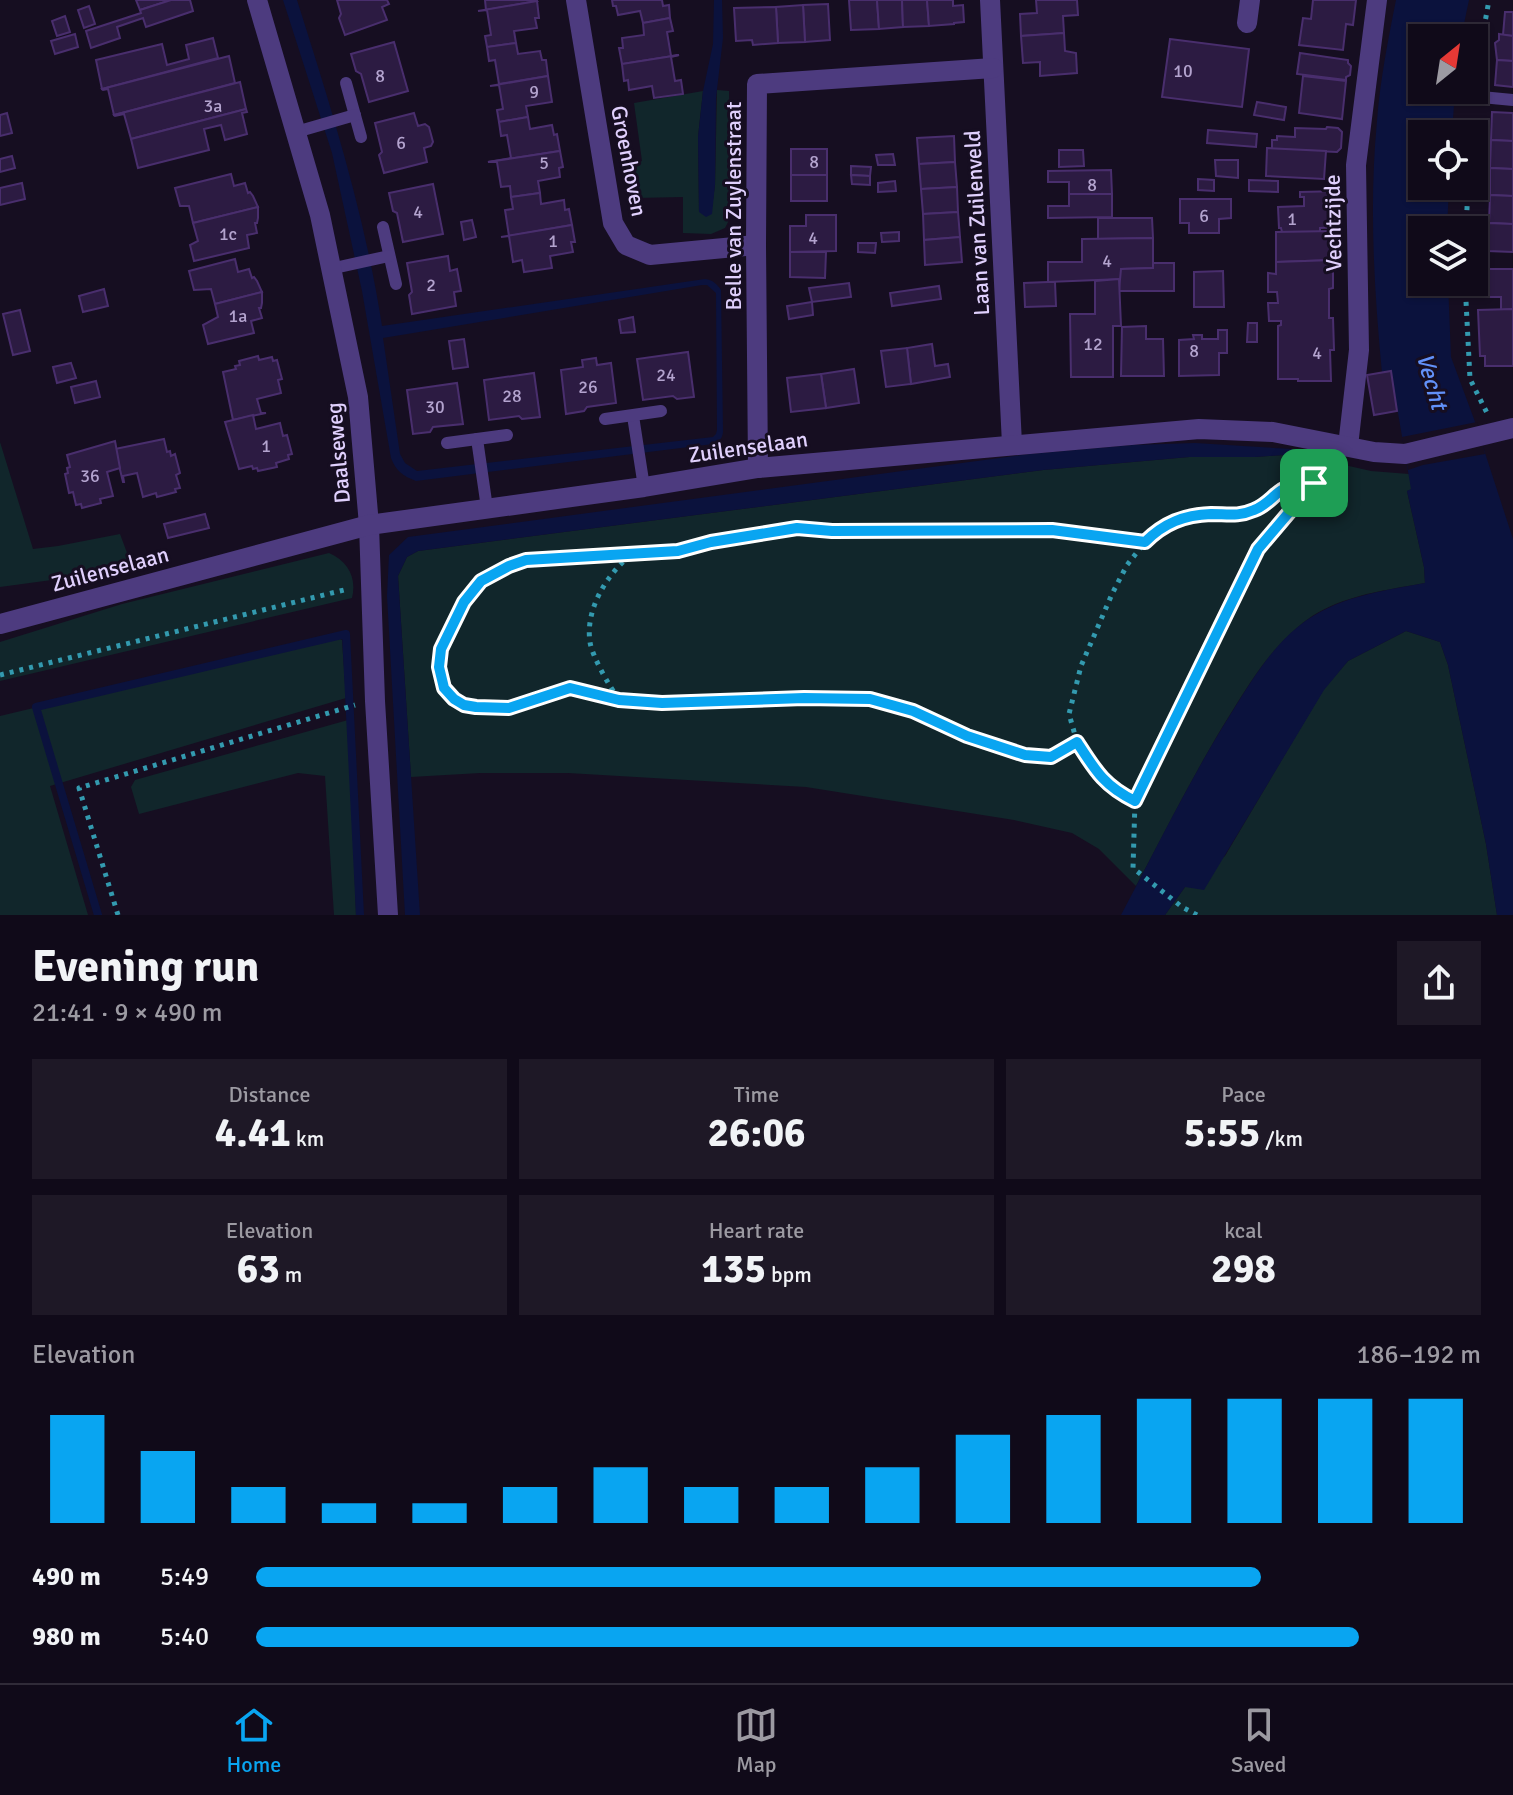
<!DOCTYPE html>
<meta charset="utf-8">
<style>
body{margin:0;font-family:Signika,sans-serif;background:#1e1826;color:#f1f3f6;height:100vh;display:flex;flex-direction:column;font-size:30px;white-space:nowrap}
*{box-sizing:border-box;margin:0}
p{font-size:26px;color:#9c9aa2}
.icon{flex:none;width:44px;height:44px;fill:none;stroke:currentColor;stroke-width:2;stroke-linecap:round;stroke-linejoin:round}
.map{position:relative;height:915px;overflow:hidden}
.details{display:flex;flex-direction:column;background:#100a19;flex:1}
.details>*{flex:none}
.needle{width:52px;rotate:30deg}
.fabs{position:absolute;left:1408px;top:24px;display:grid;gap:16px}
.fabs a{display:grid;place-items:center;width:80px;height:80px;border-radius:0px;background:#100a19;box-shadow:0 2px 6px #0004,0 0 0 2px #302b38;font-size:40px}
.pin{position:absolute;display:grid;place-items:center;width:68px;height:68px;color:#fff;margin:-34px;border-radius:16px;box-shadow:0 4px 12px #0006}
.round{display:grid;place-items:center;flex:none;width:84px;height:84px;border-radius:0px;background:#1e1826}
.headline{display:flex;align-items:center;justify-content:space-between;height:136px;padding:0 32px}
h1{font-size:44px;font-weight:700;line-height:60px}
.figures{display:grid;grid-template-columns:repeat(3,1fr);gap:12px;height:136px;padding:8px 32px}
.figures div{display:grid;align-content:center;border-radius:0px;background:#1e1826;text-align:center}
.figures b{font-size:40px;font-weight:700}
.figures small{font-size:22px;font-weight:400}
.figures p{font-size:22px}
.chart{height:224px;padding:16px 32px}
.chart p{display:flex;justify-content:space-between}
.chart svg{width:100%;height:144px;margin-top:8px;stroke:#09a5f1;stroke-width:6}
ul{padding:0 32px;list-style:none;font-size:26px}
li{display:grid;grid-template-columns:128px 96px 1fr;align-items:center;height:60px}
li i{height:20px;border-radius:10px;background:#09a5f1}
.tabs{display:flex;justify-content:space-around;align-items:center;height:112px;border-top:2px solid #302b38;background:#100a19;font-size:22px;color:#9c9aa2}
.tabs a{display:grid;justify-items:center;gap:4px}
.tabs .selected{color:#09a5f1}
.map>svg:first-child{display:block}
.green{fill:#11262b}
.water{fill:#0b123d;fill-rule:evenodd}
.pier{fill:#160e21}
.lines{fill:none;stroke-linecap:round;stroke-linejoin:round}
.stream{stroke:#0b123d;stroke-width:8}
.building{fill:#2c1b42;stroke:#492e6d;stroke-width:2}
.path{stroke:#339aaf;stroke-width:5;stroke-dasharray:4 6;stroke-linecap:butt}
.service{stroke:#4d3b7f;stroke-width:12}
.minor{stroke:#4d3b7f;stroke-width:20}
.tertiary{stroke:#4d3b7f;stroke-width:20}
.route-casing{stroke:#fff;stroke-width:16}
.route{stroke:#09a5f1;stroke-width:10}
.labels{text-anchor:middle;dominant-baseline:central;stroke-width:6;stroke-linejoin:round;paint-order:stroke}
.number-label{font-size:18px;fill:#b3a3ce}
.street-label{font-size:22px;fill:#e0d0fd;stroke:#160e21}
.water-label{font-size:24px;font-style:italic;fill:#6291f9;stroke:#160e21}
</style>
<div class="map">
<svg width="1513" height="915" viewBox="0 0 1513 915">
<rect width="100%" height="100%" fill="#160e21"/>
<!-- green -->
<g class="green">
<polygon points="717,90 729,91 731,216 725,228 711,234 683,233 683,197 634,198 626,165 642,161 634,103 703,91 698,137 699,211 711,214 715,185"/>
<polygon points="0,442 33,549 58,546 120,534 133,569 0,587"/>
<path d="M1296,454l75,17 38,3 3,16 -5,1 17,76 1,16c-44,8 -91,13 -126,43 -29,24 -49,56 -68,87 -35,56 -64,115 -95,173l-37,-37 -27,-16 -58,-13 -208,-33 -238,-14h-88l-69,4 -13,-201 9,-19 11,-6 625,-81 146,-13h66z"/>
<path d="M329,553c19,8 28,25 23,45l-352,83v-39l122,-38z"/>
<polygon points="1406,631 1440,642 1448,665 1486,844 1497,915 1165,915 1185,887 1225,856 1323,690 1348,661"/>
<polygon points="338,638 342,640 346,698 50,786 88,915 0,915 0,716 206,667"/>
<polygon points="348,720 350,740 356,915 334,915 325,776 298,773 139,814 131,787 135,780"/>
</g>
<!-- water -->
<g class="water">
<path d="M283,0h14c34,107 68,215 85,326l323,-47c8,1 12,5 16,11l2,142c-1,7 -3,9 -10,12l-297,37c-13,-5 -20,-10 -25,-23l-29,-167 -30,-138zM702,285h5l9,8 1,137 -1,4 -3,3 -296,34 -12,-8 -5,-9 -17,-116z"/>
<polygon points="714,0 722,0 723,38 716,98 715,185 712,214 706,217 699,212 698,137 703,91 713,44"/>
<path d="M1396,0h73l-8,38h-39v52h33l-3,44h-30v52h27l-2,44h-25v52h26l3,75 23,62 39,120v376h-16l-11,-71 -38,-179 -8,-23 -34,-11 -58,30 -24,29 -120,200 -19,-3 -20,28h-44c36,-68 70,-138 111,-203 19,-30 39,-64 67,-86 36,-29 82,-35 126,-43l-1,-16 -17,-76 4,-2 -20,-117 -9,1c-8,-84 -13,-168 -5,-252 3,-40 11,-81 19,-121z"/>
<polygon points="1195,443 1292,449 1296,454 1255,457 1189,457 1043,470 418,551 407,557 398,576 420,915 405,915 387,596 389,555 408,537 1030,454 1133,445"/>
</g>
<!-- pier -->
<polygon class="pier" points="1477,422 1485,454 1423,465 1408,470 1402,437"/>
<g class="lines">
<!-- stream -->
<polyline class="stream" points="98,915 36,707 346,634 360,915"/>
</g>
<!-- building -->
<g class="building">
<polygon points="136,0 171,0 140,10"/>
<polygon points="171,0 190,0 193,11 146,27 143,18 117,27 120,38 91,48 86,31 141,13 140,10"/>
<polygon points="337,0 387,0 389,4 382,7 387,20 345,35 339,18 341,14"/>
<polygon points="485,0 536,0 537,1 486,10"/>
<polygon points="612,0 662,0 663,6 669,5 670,18 643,23 640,11 618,15 616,6 613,6"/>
<polygon points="849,0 877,0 879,29 851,30"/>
<polygon points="877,0 902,0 903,27 879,29"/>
<polygon points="902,0 927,0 929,26 903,27"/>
<polygon points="927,0 953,0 953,6 963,5 964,22 954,23 954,24 929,26"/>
<polygon points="1036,0 1077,0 1078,15 1063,16 1064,33 1021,36 1020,14 1037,13"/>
<polygon points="1313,0 1356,0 1353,25 1346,24 1343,50 1299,45 1303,18 1311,19"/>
<polygon points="537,1 539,18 535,18 537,28 514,31 516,43 487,47 485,36 491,35 487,10 478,11"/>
<polygon points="828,4 830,40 805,42 803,5"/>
<polygon points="803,5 805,42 778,43 776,7"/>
<polygon points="89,6 95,24 84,28 78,10"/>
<polygon points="776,7 778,43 753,45 752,40 736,41 734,8"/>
<polygon points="1505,12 1513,12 1513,36 1503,35"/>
<polygon points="65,16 70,32 57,36 52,21"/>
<polygon points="670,18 673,31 667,32 671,56 679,55 622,64 619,48 623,48 622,38 644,35 643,23"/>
<polygon points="1064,33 1065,51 1076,53 1077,73 1040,76 1040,62 1023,63 1021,36"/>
<polygon points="75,34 78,47 55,54 51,41"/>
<polygon points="1499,34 1513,36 1513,61 1497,60 1495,43 1499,40"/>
<polygon points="213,38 218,58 102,89 96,60 162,44 167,65 189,59 186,45"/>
<polygon points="1170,39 1249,49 1242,107 1162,97"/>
<polygon points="394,42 408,91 369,102 361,74 356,71 351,54"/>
<polygon points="516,43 518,54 540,51 542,60 546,60 548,76 499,84 495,60 489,61 487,47"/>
<polygon points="1300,53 1348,60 1348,63 1351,66 1350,75 1346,77 1346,80 1297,74"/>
<polygon points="679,55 671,57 675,81 681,80 683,94 654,98 652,86 629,90 628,80 624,81 622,64"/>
<polygon points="229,56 235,83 114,115 108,89 103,90 102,89"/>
<polygon points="1497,60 1513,61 1513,87 1495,85"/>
<polygon points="548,76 552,102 526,106 528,117 499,122 497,110 503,109 499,85 490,86"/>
<polygon points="1303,76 1346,81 1342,119 1299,113"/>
<polygon points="240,82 246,109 131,139 124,114 115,116 114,115"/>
<polygon points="1257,102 1286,107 1284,120 1254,115"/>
<polygon points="246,109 247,112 242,113 247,134 225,140 221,125 204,129 209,150 138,168 131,139"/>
<polygon points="1492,112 1513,113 1513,141 1491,140"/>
<polygon points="7,113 12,133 0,136 0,115"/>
<polygon points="414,113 418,126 425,124 429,127 433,142 431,146 424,148 427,162 384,173 379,155 382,152 375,123"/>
<polygon points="528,117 530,129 552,125 554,135 557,134 560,151 488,162 511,158 507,135 501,136 499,122"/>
<polygon points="1327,127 1338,128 1342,132 1341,148 1337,152 1272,149 1272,140 1277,140 1277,136 1295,137 1295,128 1326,129"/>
<polygon points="1208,130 1257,134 1256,147 1207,143"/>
<polygon points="954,136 955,162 919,164 917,138"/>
<polygon points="1491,140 1513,141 1513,169 1490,168"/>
<polygon points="1267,148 1326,151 1324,179 1266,176"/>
<rect x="791" y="149" width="36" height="26"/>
<polygon points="1059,150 1083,150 1084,166 1059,167"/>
<polygon points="560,151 563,167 559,168 560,177 538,181 540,193 511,197 510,186 501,187 497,162 488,162"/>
<polygon points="893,154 895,165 878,165 876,155"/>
<polygon points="12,156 15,168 0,172 0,159"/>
<polygon points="1215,160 1238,160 1238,178 1216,176"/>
<polygon points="955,162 957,187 921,189 919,164"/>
<polygon points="851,166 871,167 870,176 851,175"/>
<polygon points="1490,168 1513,169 1513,196 1490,195"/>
<polygon points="1111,170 1112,194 1069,194 1069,182 1048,182 1048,171"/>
<polygon points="231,174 234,186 245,183 248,193 250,192 253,196 258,207 193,223 189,206 180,206 175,188"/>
<rect x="791" y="175" width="36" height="26"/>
<polygon points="851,175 870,176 870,185 852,184"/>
<polygon points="1198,179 1214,180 1214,191 1198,190"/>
<polygon points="1249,180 1278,181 1278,192 1249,191"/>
<polygon points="895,181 896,191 878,192 878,183"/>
<polygon points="22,183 25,199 0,205 0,188"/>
<polygon points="433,184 443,234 403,242 397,213 393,211 389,193"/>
<polygon points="957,187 958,212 923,214 921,189"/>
<polygon points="1341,191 1341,227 1320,228 1320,232 1282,232 1281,228 1279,228 1278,207 1304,206 1304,197 1300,197 1300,192"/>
<polygon points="540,193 541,204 564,200 565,210 569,209 572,225 509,236 505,210 513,209 511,197"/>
<polygon points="1069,194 1112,194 1112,217 1048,218 1048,206 1069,206"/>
<polygon points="1490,195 1513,196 1513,224 1489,223"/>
<polygon points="1180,199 1231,199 1231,218 1219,219 1219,233 1189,233 1189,223 1180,223"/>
<polygon points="258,207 258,218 257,223 255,223 257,233 247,235 249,248 194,261 190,245 198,241 193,223"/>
<polygon points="958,212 960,237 924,240 923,214"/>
<polygon points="806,215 836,215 836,251 790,252 790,226 806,226"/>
<polygon points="1098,218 1152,218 1153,238 1098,239"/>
<polygon points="472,220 476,237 464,240 461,222"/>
<polygon points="1489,223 1513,224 1513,252 1488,251"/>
<polygon points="572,225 575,242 571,242 573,252 550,256 552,268 524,272 522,260 513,262 509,236 501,237"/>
<polygon points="1333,231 1333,260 1276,262 1276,232"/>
<polygon points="899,232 899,241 882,242 881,233"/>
<polygon points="960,237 962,262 925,265 924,240"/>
<polygon points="1153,238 1153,268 1121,269 1122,279 1048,282 1048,262 1082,262 1082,239"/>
<polygon points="858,243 876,243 875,253 858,252"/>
<polygon points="790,252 826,252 825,278 790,277"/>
<polygon points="448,256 450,271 457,269 461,291 454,292 456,306 412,314 409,295 412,292 407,263"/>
<polygon points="235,259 238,272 249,269 252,278 254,277 257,281 262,292 215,304 211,289 194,290 189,271"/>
<polygon points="1333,260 1333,288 1329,289 1329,318 1333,318 1334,350 1330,350 1331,381 1298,381 1298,379 1278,379 1278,326 1281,325 1281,321 1269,321 1268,303 1278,303 1277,292 1268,292 1268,273 1276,274 1276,262"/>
<polygon points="1153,263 1174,263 1174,291 1119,291 1121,269 1153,268"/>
<polygon points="1485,269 1513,269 1513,309 1501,310 1501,297 1486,297"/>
<polygon points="1223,271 1224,307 1194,307 1194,272"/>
<polygon points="1119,279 1121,326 1113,326 1113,377 1071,377 1070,314 1095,314 1095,281"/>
<polygon points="1048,282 1055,282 1056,306 1025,307 1024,283"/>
<polygon points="849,283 851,297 812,302 809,288"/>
<polygon points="939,286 941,299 892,306 890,293"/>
<polygon points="104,289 108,306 83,312 79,296"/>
<polygon points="262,292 262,303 261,308 259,308 262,318 251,321 254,333 208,344 203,325 218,317 215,304"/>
<polygon points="812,302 813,315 789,319 787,306"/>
<polygon points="1513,309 1513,366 1485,366 1485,356 1480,356 1478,310"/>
<polygon points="20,310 30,351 13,355 3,314"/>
<polygon points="633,317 635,332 621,333 619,320"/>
<polygon points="1248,323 1257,323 1257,342 1247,342"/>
<polygon points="1146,326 1146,339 1163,339 1164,376 1121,376 1122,327"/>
<polygon points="1218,330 1227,330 1227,353 1219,353 1219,375 1179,376 1179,340 1194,339 1193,335 1202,335 1202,339 1218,339"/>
<polygon points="464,339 468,367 453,369 449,341"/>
<polygon points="932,344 935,366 948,364 950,377 911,384 907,348"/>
<polygon points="907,348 911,384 886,387 881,351"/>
<polygon points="688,352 694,397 677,399 673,396 643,400 637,359"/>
<polygon points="258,356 259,360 272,357 273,361 277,360 282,379 278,380 281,393 257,399 261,413 266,413 233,420 223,372 236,369 235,366 240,365 239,361"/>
<polygon points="596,358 597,365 611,363 616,403 587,407 584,411 566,414 561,370 583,367 582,360"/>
<polygon points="71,363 76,378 57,383 53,367"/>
<polygon points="854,369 859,403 826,408 821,374"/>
<polygon points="1391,371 1397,411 1374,415 1367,375"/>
<polygon points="534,373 540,417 522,419 519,416 489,420 484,380"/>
<polygon points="821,374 826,408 791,412 787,378"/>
<polygon points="96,381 100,397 75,403 71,387"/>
<polygon points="457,383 463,424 433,427 430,432 413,434 407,390"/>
<polygon points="253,415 256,429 280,423 283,436 287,435 292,454 288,455 289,459 276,463 277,467 258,471 257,468 253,469 252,466 239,469 225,422"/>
<polygon points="164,439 167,452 170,451 171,456 175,454 180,473 176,475 180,488 175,489 176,492 157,497 156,493 143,497 137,473 123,476 124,482 123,482 115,449"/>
<polygon points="115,441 120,468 107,472 113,496 100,499 101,503 82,508 81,504 76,505 73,492 69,493 65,474 68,473 67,468 70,467 67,455"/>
<polygon points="205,514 209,528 168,538 164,524"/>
</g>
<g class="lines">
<!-- path -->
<g class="path">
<polyline points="1475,78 1489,0"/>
<polyline points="1470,134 1471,115"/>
<polyline points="1466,230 1468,186"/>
<polyline points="1465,282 1470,379 1487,413"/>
<polyline points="0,675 348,589"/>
<path d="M619,699c-9,-11 -27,-43 -29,-57 -5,-33 17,-68 42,-88"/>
<polyline points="1077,742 1069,714 1081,666 1112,594 1127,565 1145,542 1174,520 1211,514 1232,516 1252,511 1269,503 1281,490 1297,484 1314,483"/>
<path d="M1135,801c-31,-15 -40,-31 -58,-59l-26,15 -26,-2 -58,-19 -54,-25 -43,-12 -66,-1 -142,5 -43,-3 -49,-12 -61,20 -33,-1 -12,-2 -10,-6 -10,-11 -5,-21 2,-18 23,-47 17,-21 28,-15 17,-6 152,-9 33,-9 86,-14 35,3 220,-1 93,12"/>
<polyline points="118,915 79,788 355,705"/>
<polyline points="1197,915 1182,907 1133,868 1135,801 1258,549 1314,483 1321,470 1327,465"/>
</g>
<!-- service -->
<g class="service">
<polyline points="346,83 361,137"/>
<polyline points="1471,96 1513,100"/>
<polyline points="296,132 355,115"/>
<polyline points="383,227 396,284"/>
<polyline points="330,269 389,256"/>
<polyline points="633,416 644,487"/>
<polyline points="605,419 661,411"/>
<polyline points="477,439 487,508"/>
<polyline points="447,443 507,435"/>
</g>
<!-- minor -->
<g class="minor">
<polyline points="257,0 320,215 358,397 369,525 375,701 388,915"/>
<polyline points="576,0 613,223 626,245 650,255 756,245"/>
<polyline points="990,0 1012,444"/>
<polyline points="1247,23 1250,0"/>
<polyline points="1348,446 1359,350 1356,165 1377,0"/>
<polyline points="758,468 756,245 757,84 993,68"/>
</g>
<!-- tertiary -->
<polyline class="tertiary" points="0,624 369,525 644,487 758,468 1199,429 1273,432 1374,452 1405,454 1513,428"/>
</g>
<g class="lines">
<defs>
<path id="route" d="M1314,483l-56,66 -123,252c-31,-15 -40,-31 -58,-59l-26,15 -26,-2 -58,-19 -54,-25 -43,-12 -66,-1 -142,5 -43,-3 -49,-12 -61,20 -33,-1 -12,-2 -10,-6 -10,-11 -5,-21 2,-18 23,-47 17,-21 28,-15 17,-6 152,-9 33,-9 86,-14 35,3 220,-1 93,12c19,-19 39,-27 66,-28 16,0 27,3 43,-4 11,-4 16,-11 25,-18 10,-8 23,-8 35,-9z"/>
</defs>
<!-- route casing -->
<use href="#route" class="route-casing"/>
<!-- route -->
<use href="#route" class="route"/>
</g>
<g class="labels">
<!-- number labels -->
<g class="number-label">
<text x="1183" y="71">10</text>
<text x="380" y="76">8</text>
<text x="534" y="92">9</text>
<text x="213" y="106">3a</text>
<text x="401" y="143">6</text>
<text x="814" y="162">8</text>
<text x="544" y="163">5</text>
<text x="1092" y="185">8</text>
<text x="418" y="212">4</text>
<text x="1204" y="216">6</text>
<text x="1292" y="219">1</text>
<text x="228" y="234">1c</text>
<text x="813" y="238">4</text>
<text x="553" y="241">1</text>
<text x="1107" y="261">4</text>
<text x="431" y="285">2</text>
<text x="238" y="316">1a</text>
<text x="1093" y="344">12</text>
<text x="1194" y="351">8</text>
<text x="1317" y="353">4</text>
<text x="666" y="375">24</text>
<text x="588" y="387">26</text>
<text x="512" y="396">28</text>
<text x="435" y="407">30</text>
<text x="266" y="446">1</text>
<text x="90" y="476">36</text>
</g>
<!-- street labels -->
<g class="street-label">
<text transform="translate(629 161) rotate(79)">Groenhoven</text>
<text transform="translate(733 206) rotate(-90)">Belle van Zuylenstraat</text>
<text transform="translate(977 223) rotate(-93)">Laan van Zuilenveld</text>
<text transform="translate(1333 223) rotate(-91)">Vechtzijde</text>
<text transform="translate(748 447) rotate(-8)">Zuilenselaan</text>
<text transform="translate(338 453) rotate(-95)">Daalseweg</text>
<text transform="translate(110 569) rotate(-15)">Zuilenselaan</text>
</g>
<!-- water labels -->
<g class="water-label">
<text transform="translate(1432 381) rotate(74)">Vecht</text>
</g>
</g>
</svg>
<div class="fabs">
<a><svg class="needle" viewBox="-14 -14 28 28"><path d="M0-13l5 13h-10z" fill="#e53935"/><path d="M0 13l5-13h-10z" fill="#9c9aa2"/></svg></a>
<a><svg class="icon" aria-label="locate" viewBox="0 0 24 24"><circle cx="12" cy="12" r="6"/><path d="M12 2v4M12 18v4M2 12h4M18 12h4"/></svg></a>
<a><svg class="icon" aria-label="layers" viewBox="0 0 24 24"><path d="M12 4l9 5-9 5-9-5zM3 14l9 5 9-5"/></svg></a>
</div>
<div class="pin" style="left:1314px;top:483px;background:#1e9e55"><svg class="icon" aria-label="arrive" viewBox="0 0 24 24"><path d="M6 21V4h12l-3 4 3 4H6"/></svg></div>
</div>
<section class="details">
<div class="headline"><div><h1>Evening run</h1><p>21:41 · 9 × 490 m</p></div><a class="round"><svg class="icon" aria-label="share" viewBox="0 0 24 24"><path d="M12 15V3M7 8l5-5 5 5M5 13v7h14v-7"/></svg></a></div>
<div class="figures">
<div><p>Distance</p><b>4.41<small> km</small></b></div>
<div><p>Time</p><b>26:06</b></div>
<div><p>Pace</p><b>5:55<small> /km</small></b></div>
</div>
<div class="figures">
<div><p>Elevation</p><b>63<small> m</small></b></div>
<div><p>Heart rate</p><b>135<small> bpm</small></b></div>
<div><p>kcal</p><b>298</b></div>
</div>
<div class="chart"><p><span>Elevation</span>186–192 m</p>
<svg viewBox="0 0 160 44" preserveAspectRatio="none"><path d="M5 44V11M15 44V22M25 44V33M35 44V38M45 44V38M55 44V33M65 44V27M75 44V33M85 44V33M95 44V27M105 44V17M115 44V11M125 44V6M135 44V6M145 44V6M155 44V6"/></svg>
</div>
<ul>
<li><b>490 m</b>5:49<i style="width:82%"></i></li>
<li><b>980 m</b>5:40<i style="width:90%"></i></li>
</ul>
</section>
<nav class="tabs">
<a class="selected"><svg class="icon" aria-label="home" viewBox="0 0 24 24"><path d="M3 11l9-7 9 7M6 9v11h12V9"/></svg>Home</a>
<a><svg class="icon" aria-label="map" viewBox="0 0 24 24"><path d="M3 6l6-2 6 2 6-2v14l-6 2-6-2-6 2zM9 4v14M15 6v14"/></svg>Map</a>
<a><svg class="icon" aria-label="saved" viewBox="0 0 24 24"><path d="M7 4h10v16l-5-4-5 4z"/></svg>Saved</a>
</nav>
